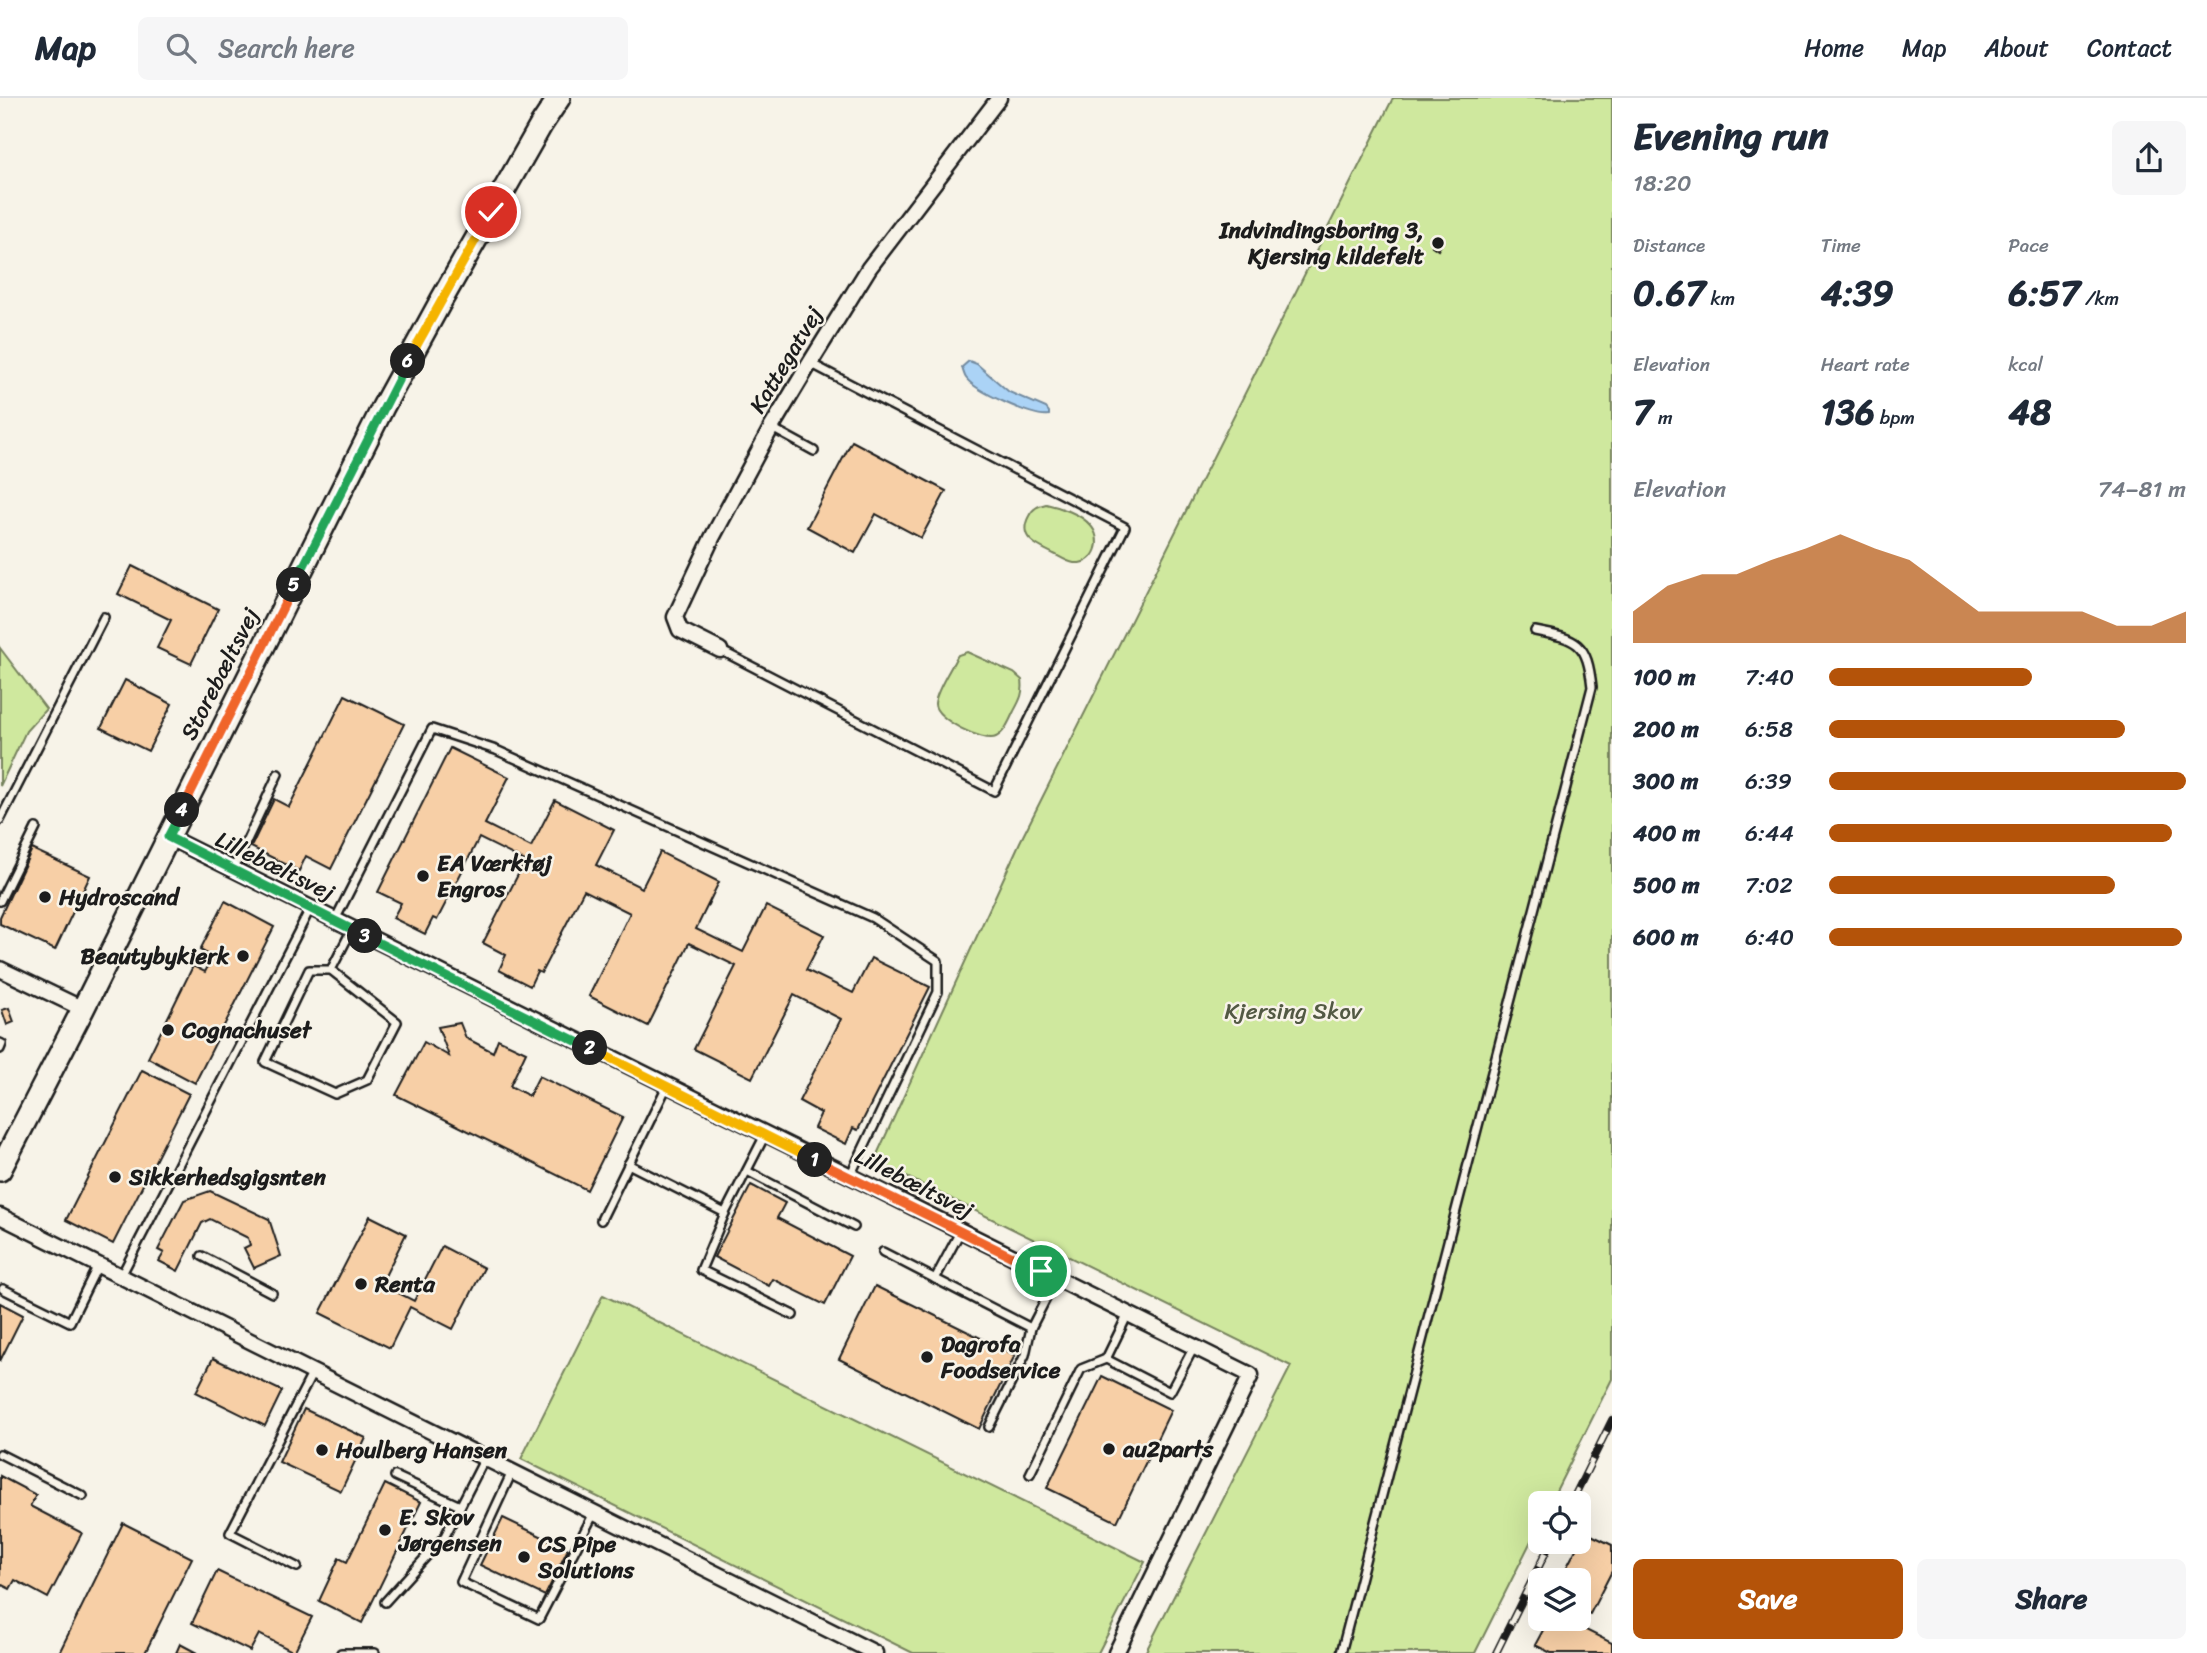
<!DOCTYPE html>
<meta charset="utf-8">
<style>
body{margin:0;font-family:Sriracha,sans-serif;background:#f6f6f7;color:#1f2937;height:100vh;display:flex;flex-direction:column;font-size:26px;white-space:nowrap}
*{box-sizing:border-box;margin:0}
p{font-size:23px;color:#747a83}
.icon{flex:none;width:38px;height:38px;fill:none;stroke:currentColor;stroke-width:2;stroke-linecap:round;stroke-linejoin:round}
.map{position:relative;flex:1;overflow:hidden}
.drawer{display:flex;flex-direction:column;background:#fff;width:595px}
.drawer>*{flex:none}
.buttons{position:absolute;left:1528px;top:1393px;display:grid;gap:14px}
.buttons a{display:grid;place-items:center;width:63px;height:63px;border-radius:10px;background:#fff;box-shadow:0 7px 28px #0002;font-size:35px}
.pin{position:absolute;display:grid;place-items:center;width:60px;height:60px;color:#fff;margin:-30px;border:4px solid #fff;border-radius:50%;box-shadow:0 2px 7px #0007}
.km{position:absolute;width:35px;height:35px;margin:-18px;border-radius:50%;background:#222;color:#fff;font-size:19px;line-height:35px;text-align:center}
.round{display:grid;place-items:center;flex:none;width:74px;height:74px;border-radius:10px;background:#f6f6f7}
.head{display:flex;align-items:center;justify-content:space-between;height:119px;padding:0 21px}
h1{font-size:38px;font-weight:700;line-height:52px}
.figures{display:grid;grid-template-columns:repeat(3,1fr);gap:10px;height:119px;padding:7px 21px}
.figures div{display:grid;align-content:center}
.figures b{font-size:35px;font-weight:700}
.figures small{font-size:19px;font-weight:400}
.figures p{font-size:19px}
.chart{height:196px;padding:14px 21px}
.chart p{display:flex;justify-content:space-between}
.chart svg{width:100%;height:126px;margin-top:7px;fill:#b45309;opacity:.7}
.primary-button{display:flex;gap:14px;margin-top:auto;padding:14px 21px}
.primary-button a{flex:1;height:80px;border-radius:10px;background:#b45309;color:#fff;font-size:28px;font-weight:700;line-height:80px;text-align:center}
.primary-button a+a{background:#f6f6f7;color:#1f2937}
ul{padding:0 21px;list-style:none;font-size:23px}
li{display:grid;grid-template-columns:112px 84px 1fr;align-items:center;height:52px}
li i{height:18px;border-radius:9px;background:#b45309}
header{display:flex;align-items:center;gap:42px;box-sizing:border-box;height:98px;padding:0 35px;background:#fff;border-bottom:2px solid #e0e1e3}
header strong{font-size:33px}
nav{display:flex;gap:38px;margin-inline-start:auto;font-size:24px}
.search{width:490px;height:63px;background:#f6f6f7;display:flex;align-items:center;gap:18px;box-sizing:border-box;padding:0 24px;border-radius:10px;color:#747a83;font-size:26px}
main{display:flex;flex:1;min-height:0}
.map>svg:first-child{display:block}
.green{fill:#cfe89e;stroke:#76825d;stroke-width:2}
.water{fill:#abd3f6;stroke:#728a9f;stroke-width:2}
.building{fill:#f7cfa6;stroke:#1c1c1c;stroke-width:2}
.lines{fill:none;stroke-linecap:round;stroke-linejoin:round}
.lane-casing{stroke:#1c1c1c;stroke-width:12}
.street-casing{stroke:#1c1c1c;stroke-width:19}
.secondary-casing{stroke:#1c1c1c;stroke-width:26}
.lane{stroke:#f7f3e8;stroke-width:7}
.street{stroke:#f7f3e8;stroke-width:14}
.secondary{stroke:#f7f3e8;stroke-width:21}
.rail-casing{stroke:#1c1c1c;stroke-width:8}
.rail{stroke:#f7f3e8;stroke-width:5;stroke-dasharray:16;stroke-linecap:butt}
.split-1-casing{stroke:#fff;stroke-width:14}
.split-2-casing{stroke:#fff;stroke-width:14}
.split-3-casing{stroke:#fff;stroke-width:14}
.split-4-casing{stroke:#fff;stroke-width:14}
.split-5-casing{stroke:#fff;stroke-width:14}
.split-6-casing{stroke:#fff;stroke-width:14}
.split-7-casing{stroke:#fff;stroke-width:14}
.split-1{stroke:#f0652b;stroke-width:9}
.split-2{stroke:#f5b400;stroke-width:9}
.split-3{stroke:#22a559;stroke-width:9}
.split-4{stroke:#22a559;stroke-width:9}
.split-5{stroke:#f0652b;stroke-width:9}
.split-6{stroke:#22a559;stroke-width:9}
.split-7{stroke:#f5b400;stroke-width:9}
.poi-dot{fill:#1c1c1c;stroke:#f7f3e8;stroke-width:2.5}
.labels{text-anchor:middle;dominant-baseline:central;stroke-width:5;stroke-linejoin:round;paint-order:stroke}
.poi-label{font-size:23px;font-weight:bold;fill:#1c1c1c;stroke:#f7f3e8;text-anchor:start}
.street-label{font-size:23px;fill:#1c1c1c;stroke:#f7f3e8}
.park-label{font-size:23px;fill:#525943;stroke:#f7f3e8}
</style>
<header>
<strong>Map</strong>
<div class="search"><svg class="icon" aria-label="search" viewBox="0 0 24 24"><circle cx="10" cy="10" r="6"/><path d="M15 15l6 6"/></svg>Search here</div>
<nav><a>Home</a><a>Map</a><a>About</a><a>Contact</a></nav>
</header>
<main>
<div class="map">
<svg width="1612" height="1555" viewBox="0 0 1612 1555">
<rect width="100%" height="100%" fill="#f7f3e8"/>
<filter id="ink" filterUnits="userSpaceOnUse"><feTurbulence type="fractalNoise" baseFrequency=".0143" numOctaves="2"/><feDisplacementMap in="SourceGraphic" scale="14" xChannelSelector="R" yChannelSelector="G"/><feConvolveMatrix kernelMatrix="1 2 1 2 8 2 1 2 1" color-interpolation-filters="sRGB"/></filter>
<g filter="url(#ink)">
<!-- green -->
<g class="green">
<polygon points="1393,0 1612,0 1612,1281 1550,1405 1540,1405 1540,1425 1475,1555 1145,1555 1291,1268 874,1063 1020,744"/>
<path d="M1046,406c14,3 35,10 44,21 14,14 6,40 -16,38 -7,-1 -14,-6 -20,-9 -17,-8 -37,-16 -25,-38 4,-8 9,-10 17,-12z"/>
<polygon points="0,550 46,611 26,633 0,688"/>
<path d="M967,554l47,21 8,7c2,13 -2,20 -8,31 -4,8 -9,22 -18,26 -12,6 -61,-18 -61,-33 0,-11 15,-34 20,-44l3,-5z"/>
<polygon points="603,1197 1145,1464 1098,1555 913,1555 521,1361"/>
</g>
<!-- water -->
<path class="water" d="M969,263l8,3 32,28 37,16 3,4v3c-15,3 -74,-24 -83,-37 -2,-3 -3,-7 -4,-11z"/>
<!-- building -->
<g class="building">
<polygon points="1438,137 1444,141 1438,152 1432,148"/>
<polygon points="852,343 946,393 921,440 876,416 855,455 807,429"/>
<polygon points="132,468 218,511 191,566 157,550 171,522 118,496"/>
<polygon points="125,582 172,606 148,653 101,630"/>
<polygon points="345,597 404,626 331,771 306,758 299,773 251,749 274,701 289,709"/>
<polygon points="450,650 509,679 485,726 531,749 555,702 614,732 596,767 642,790 660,754 719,784 696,831 743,854 766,808 824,837 806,872 853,895 871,860 930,889 858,1032 853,1030 846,1046 814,1030 821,1015 799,1003 841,921 794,897 752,980 694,951 736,868 689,845 648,928 589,898 630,815 584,792 541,875 537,873 530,888 499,872 506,857 483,845 525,763 479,740 437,822 433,820 425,836 393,820 401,805 378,794"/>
<polygon points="32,751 90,778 55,852 0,826 0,819"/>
<polygon points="225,803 274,829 195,985 148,960 193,868 205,874 213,859 200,852"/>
<polygon points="9,910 14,924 7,927 2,912"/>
<polygon points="460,925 466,940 493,954 498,941 526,954 510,988 529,998 539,978 623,1019 587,1092 396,997 424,944 449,958 438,929"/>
<polygon points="142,972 189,996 113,1146 66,1122"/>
<polygon points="751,1087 785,1105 777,1120 850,1158 825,1207 773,1181 769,1188 714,1159"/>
<polygon points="210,1093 269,1121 281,1158 254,1170 244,1150 250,1147 248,1140 210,1121 202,1125 178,1173 159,1163 164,1155 158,1152 184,1102"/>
<polygon points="370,1118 406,1136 381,1186 414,1203 442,1148 484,1170 453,1231 410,1209 390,1250 320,1215"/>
<polygon points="875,1188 1015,1257 979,1331 839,1261"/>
<polygon points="0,1205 23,1217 0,1263"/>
<polygon points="213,1260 282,1293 265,1328 196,1294"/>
<polygon points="1102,1278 1171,1312 1117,1424 1047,1390"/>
<polygon points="304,1311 366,1340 341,1393 279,1364"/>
<polygon points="0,1378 36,1397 30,1408 82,1435 48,1500 15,1482 10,1491 0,1486"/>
<polygon points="385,1386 421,1404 362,1525 319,1503 339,1460 347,1464"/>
<polygon points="503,1420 568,1451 545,1498 480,1467"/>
<polygon points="123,1425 192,1460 145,1555 59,1555"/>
<polygon points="1585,1434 1612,1447 1612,1473 1590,1516 1578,1510 1578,1482 1560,1482"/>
<polygon points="217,1473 312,1519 294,1554 259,1536 250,1553 192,1525"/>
<polygon points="1549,1521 1564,1521 1612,1545 1612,1555 1551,1555 1535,1547"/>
<polygon points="180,1546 197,1555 176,1555"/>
</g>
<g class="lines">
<defs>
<g id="lane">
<polyline points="772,330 814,353"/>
<polyline points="720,552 994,693 1125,429 810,265"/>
<polyline points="0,722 104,519"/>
<polyline points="233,772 278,676"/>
<polyline points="0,803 36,730"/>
<polyline points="335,822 432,631 496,652 873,820 938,863 938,894 850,1078"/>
<polygon points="309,872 331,872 397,924 367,982 335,996 265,964"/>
<polyline points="331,872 352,831"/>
<polyline points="0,945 2,946 0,951"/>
<polyline points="765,1037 725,1115 701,1172 793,1217"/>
<polyline points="628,1066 725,1115"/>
<polyline points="747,1073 854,1129"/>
<polyline points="601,1122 667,988"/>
<polyline points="883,1154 1031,1230"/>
<polyline points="202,1158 272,1195"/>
<polyline points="121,1178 310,811"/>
<polyline points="935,1181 960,1134"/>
<polyline points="3,1191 70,1224 98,1167"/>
<polyline points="1106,1261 1128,1216"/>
<polyline points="989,1329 1025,1257 1031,1230 1056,1181"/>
<polyline points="0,1356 83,1398"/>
<polyline points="512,1374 461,1484 539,1521 594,1415"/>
<polyline points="1030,1376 1081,1271 1106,1261 1170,1294 1194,1249"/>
<polyline points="395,1378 460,1408"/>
<polyline points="297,1469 230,1435 313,1274"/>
<polyline points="385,1504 445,1438 485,1360"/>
<polyline points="341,1555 375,1555"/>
<path d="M1341,1555l251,-966c-5,-45 -14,-48 -57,-56"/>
</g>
<g id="street">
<polyline points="720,552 680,532 675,519 712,440 771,330 810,265 869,170 999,0"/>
<polyline points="168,739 1251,1277 1116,1555"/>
<polyline points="0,871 83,911"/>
<polyline points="0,1118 875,1555"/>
</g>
<polyline id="secondary" points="0,1072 83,911 383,309 442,201 541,27 559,0"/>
</defs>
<!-- lane casing -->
<use href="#lane" class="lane-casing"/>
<!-- street casing -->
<use href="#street" class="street-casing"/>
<!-- secondary casing -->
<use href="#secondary" class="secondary-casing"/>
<!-- lane -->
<use href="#lane" class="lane"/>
<!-- street -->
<use href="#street" class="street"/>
<!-- secondary -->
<use href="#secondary" class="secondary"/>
<defs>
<g id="rail">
<polyline points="1571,1405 1612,1322"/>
<polyline points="1496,1555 1551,1444"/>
</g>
</defs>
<!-- rail casing -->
<use href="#rail" class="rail-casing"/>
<!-- rail -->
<use href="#rail" class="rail"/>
</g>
</g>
<g class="lines" filter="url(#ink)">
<defs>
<polyline id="split-1" points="815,1062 1041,1173"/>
<polyline id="split-2" points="590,950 815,1062"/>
<polyline id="split-3" points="365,838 590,950"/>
<polyline id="split-4" points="182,712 168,739 365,838"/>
<polyline id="split-5" points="182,712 294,487"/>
<polyline id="split-6" points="294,487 408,263"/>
<polyline id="split-7" points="408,263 491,114"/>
</defs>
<!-- split-1 casing -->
<use href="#split-1" class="split-1-casing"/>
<!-- split-2 casing -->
<use href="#split-2" class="split-2-casing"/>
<!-- split-3 casing -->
<use href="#split-3" class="split-3-casing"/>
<!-- split-4 casing -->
<use href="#split-4" class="split-4-casing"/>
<!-- split-5 casing -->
<use href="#split-5" class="split-5-casing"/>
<!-- split-6 casing -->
<use href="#split-6" class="split-6-casing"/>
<!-- split-7 casing -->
<use href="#split-7" class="split-7-casing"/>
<!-- split-1 -->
<use href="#split-1" class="split-1"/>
<!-- split-2 -->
<use href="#split-2" class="split-2"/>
<!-- split-3 -->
<use href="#split-3" class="split-3"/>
<!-- split-4 -->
<use href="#split-4" class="split-4"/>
<!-- split-5 -->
<use href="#split-5" class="split-5"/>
<!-- split-6 -->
<use href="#split-6" class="split-6"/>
<!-- split-7 -->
<use href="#split-7" class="split-7"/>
</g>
<!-- markers -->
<g class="poi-dot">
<circle cx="1438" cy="145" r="7"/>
<circle cx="423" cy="778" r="7"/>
<circle cx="45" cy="799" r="7"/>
<circle cx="243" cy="858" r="7"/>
<circle cx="168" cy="932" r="7"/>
<circle cx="115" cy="1079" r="7"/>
<circle cx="361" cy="1186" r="7"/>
<circle cx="927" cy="1259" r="7"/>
<circle cx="1109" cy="1351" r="7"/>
<circle cx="322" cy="1352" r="7"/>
<circle cx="385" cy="1432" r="7"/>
<circle cx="524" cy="1459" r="7"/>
</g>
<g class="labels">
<!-- poi labels -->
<g class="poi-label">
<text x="1424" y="132" text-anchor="end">Indvindingsboring 3,<tspan x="1424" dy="26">Kjersing kildefelt</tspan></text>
<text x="437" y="765">EA Værktøj<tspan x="437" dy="26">Engros</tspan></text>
<text x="59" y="799">Hydroscand</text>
<text x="229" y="858" text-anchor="end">Beautybykierk</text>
<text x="182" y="932">Cognachuset</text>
<text x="129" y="1079">Sikkerhedsgigsnten</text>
<text x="375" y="1186">Renta</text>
<text x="941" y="1246">Dagrofa<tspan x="941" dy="26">Foodservice</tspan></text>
<text x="1123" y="1351">au2parts</text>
<text x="336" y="1352">Houlberg Hansen</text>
<text x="399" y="1419">E. Skov<tspan x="399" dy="26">Jørgensen</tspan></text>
<text x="538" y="1446">CS Pipe<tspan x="538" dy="26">Solutions</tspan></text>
</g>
<!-- street labels -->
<g class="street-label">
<text transform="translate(786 262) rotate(-59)">Kattegatvej</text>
<text transform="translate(220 576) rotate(-63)">Storebæltsvej</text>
<text transform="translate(275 768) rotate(26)">Lillebæltsvej</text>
<text transform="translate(914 1085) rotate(27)">Lillebæltsvej</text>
</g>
<!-- park labels -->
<g class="park-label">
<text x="1293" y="913">Kjersing Skov</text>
</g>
</g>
</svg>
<div class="buttons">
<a><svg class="icon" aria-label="locate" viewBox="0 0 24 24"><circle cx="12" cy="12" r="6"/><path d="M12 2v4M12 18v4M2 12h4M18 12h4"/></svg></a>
<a><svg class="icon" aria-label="layers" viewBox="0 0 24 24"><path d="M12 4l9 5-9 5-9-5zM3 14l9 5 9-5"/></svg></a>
</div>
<div class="pin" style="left:1041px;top:1173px;background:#1e9e55"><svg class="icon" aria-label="arrive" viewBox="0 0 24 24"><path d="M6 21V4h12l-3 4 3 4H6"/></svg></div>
<div class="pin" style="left:491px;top:114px;background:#d93025"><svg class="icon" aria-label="check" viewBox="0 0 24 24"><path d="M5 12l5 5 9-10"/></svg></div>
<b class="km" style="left:815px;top:1062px">1</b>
<b class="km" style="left:590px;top:950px">2</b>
<b class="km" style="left:365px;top:838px">3</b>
<b class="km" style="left:182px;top:712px">4</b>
<b class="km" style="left:294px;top:487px">5</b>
<b class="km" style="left:408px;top:263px">6</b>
</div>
<section class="drawer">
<div class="head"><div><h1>Evening run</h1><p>18:20</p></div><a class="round"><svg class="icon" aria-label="share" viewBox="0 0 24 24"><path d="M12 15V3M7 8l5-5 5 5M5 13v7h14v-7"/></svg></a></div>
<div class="figures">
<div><p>Distance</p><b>0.67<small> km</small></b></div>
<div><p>Time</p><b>4:39</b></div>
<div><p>Pace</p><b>6:57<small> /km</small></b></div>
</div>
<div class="figures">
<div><p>Elevation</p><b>7<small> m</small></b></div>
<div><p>Heart rate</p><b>136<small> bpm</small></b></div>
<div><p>kcal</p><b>48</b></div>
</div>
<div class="chart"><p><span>Elevation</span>74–81 m</p>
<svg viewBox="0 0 160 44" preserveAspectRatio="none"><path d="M0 44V33L10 24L20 20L30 20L40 15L50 11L60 6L70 11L80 15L90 24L100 33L110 33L120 33L130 33L140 38L150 38L160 33V44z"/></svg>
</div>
<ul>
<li><b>100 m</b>7:40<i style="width:57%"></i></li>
<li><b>200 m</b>6:58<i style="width:83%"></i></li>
<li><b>300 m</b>6:39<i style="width:100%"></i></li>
<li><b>400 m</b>6:44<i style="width:96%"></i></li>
<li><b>500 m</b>7:02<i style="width:80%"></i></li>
<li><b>600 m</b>6:40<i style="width:99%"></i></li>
</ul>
<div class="primary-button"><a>Save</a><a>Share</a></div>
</section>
</main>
